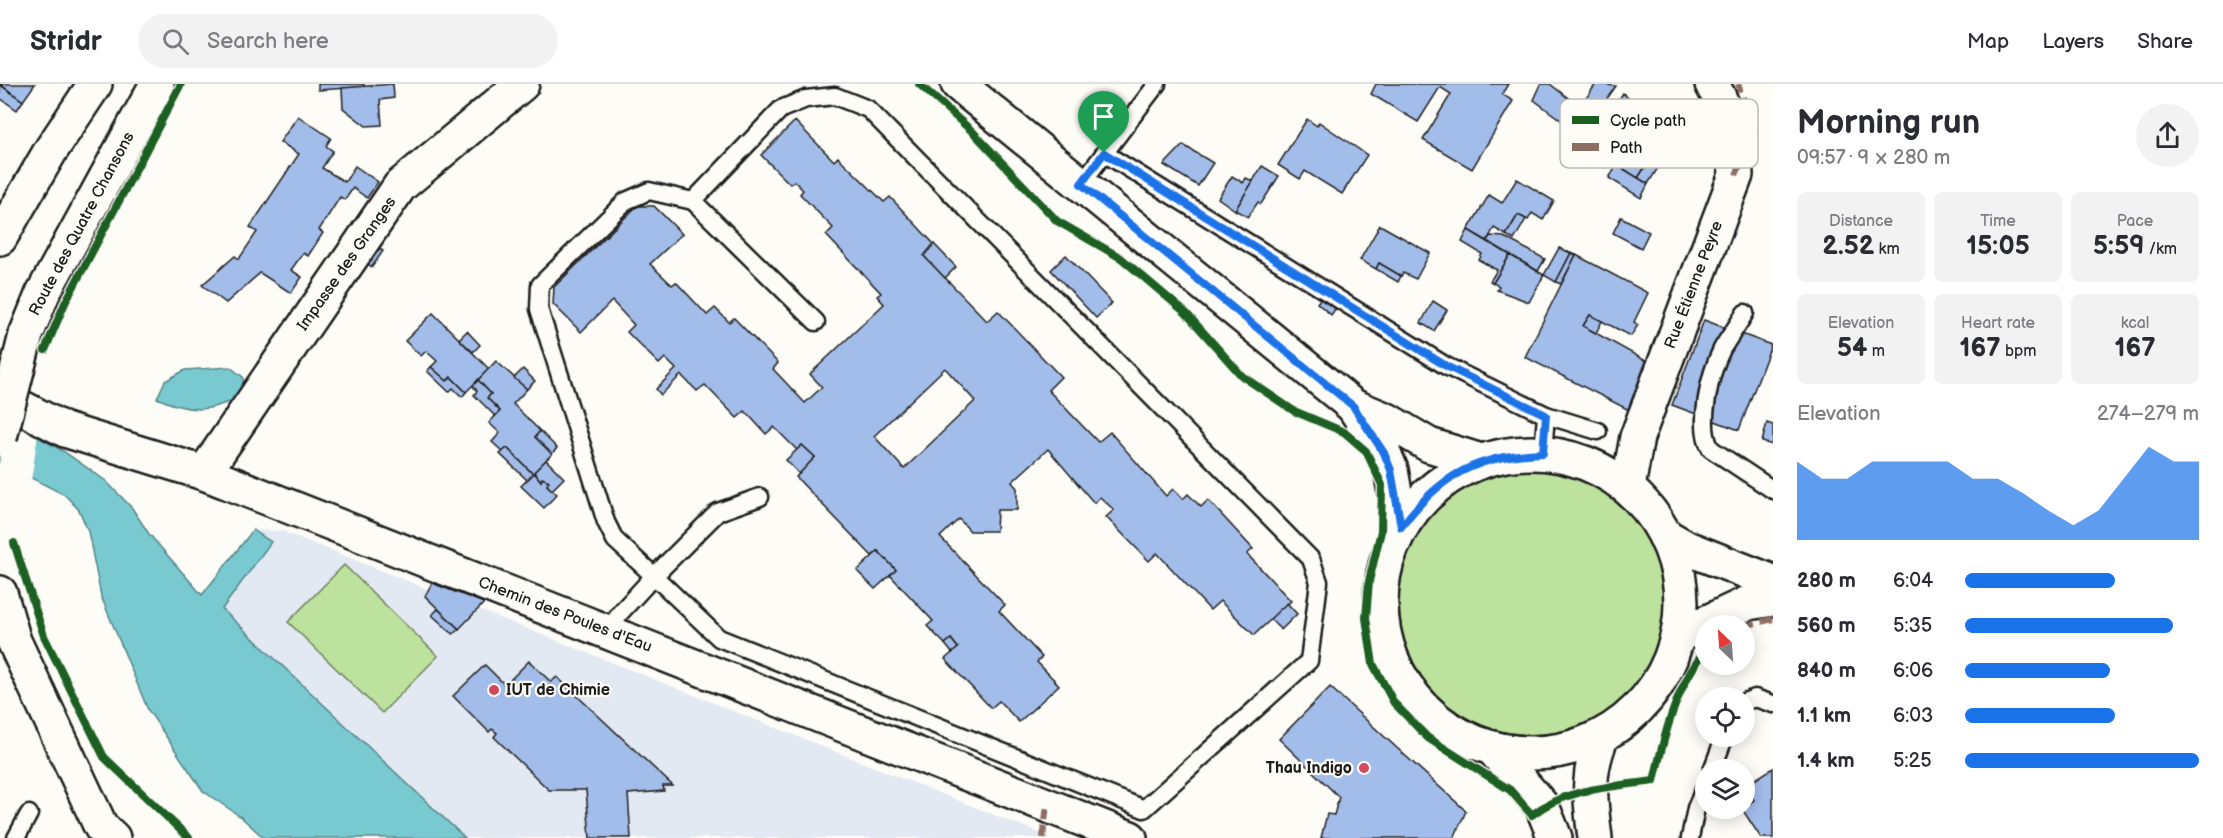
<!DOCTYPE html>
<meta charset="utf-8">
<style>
body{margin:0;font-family:"Balsamiq Sans",sans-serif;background:#f2f2f3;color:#2b2b33;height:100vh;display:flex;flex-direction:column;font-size:22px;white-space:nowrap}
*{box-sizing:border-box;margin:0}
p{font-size:20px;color:#7c7c81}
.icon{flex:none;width:33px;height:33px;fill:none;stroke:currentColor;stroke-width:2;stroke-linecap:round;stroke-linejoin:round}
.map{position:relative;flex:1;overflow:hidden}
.sheet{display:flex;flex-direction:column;background:#fff;width:450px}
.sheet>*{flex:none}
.needle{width:39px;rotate:335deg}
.tools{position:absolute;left:1695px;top:531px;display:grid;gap:12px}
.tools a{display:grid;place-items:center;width:60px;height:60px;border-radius:50%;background:#fff;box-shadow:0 3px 15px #0003;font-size:30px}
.pin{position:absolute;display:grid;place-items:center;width:51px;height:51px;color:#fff;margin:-62px -26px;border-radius:50% 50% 50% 0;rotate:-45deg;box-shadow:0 0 6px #0007}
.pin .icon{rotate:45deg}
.round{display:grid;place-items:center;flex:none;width:63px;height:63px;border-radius:32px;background:#f2f2f3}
.head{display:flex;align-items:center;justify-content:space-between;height:102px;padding:0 24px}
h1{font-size:33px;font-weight:600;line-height:45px}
.figures{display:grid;grid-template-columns:repeat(3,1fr);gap:9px;height:102px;padding:6px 24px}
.figures div{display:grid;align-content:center;border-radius:9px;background:#f2f2f3;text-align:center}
.figures b{font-size:26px;font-weight:600}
.figures small{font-size:16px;font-weight:400}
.figures p{font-size:16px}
.chart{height:168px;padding:12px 24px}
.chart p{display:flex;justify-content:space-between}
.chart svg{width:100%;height:108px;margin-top:6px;fill:#1a73e8;opacity:.7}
ul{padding:0 24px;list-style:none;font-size:20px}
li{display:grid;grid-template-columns:96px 72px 1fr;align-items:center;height:45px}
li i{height:15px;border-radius:8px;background:#1a73e8}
header{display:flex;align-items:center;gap:36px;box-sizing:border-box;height:84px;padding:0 30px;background:#fff;border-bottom:2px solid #e1e1e2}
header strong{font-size:28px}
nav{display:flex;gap:33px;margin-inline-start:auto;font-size:21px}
.search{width:420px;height:54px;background:#f2f2f3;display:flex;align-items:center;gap:15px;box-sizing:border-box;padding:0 21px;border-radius:33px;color:#7c7c81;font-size:22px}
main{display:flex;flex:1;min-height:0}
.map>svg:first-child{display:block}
.built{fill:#e2e9f3}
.green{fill:#bce29d;stroke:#6c7f5c;stroke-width:1.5}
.water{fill:#79cad0;stroke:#548488;stroke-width:1.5}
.pier{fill:#fdfcf7}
.building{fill:#a3bdea;stroke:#1c1c1c;stroke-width:1.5;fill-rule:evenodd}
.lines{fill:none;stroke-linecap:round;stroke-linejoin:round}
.service-casing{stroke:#1c1c1c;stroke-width:21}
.minor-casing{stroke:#1c1c1c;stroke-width:38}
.tertiary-casing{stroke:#1c1c1c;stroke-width:38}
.secondary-casing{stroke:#1c1c1c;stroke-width:38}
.primary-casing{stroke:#1c1c1c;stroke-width:38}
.service{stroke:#fdfcf7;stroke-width:16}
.minor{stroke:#fdfcf7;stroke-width:33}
.tertiary{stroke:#fdfcf7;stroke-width:33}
.secondary{stroke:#fdfcf7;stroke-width:33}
.primary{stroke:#fdfcf7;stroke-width:33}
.primary-bridge-casing{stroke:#1c1c1c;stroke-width:38;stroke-linecap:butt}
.primary-bridge{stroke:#fdfcf7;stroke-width:33}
.quiet{stroke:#8d6e63;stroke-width:6;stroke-dasharray:12 6;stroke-linecap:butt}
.cycleway-casing{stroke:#fdfcf7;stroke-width:11}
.cycleway{stroke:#1b5e20;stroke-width:8}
.route-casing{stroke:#fff;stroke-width:12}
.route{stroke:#1a73e8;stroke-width:8}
.poi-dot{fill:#d1495b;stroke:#fdfcf7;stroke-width:2}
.labels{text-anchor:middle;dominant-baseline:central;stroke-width:4.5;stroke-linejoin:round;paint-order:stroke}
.street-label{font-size:16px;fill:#1c1c1c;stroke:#fdfcf7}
.poi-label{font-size:16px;font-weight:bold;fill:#1c1c1c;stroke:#fdfcf7;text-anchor:start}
.key{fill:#fdfcf7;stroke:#bab9b5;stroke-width:1.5}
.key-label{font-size:16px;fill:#1c1c1c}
</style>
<header>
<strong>Stridr</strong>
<div class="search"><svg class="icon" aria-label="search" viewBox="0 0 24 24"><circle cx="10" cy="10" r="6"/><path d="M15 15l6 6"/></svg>Search here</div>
<nav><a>Map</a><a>Layers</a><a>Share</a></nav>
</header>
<main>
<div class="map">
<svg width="1773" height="754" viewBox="0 0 1773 754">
<rect width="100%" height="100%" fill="#fdfcf7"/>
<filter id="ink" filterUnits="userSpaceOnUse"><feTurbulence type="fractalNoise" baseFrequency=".0167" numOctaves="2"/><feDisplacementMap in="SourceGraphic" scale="12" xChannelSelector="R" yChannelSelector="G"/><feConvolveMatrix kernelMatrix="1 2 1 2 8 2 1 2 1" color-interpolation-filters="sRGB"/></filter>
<g filter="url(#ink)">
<!-- built -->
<polygon class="built" points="253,446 282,447 1052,754 465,754 222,525 271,458"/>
<!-- green -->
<g class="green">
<circle cx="1532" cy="518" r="133"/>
<polygon points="344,481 438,572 382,629 288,538"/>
</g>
<!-- water -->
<g class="water">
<path d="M230,283l13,10 1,18c-34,17 -51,19 -87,3l8,-17 20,-11z"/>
<polygon points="0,332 63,367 106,397 132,424 149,450 202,511 253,446 271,458 222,525 465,754 264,754 241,733 203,707 148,626 101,512 88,447 79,426 65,411 0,378"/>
</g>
<!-- pier -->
<polygon class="pier" points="0,329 38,350 31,397 0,381"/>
<!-- building -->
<g class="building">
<polygon points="0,0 35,0 23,17"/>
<polygon points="318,0 364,0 364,3 318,6"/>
<polygon points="393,0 394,14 380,16 382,41 366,42 343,24 342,4"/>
<polygon points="1376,0 1508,0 1502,10 1513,17 1472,85 1423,56 1451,10 1440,3 1418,38 1371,10"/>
<polygon points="1541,0 1550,0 1586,28 1573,45 1534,16"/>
<polygon points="1596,0 1616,2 1596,30 1582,20"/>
<polygon points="0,1 23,17 17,26 0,14"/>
<polygon points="1623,9 1639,25 1630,41 1660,60 1638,94 1609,76 1604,83 1579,69 1591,51 1596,54"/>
<polygon points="298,32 331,54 326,62 333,67 322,84 345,98 355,82 378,98 367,114 353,104 345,116 340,113 319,146 323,149 308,172 303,169 291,186 302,193 291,209 260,189 226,219 202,201 235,172 239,175 257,148 250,143 299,70 280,58"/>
<polygon points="1307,35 1317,42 1319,38 1367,71 1342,110 1305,87 1300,95 1278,81"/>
<path d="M795,37l39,40 4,-4 46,45 6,-5 44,47 -10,12 63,65 11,-10 63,66 -13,13 50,52 12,-10 56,64 7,-7 10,10 5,-5 13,13 7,-7 45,49 -6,5 44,47 -37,34 -34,-34 -10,9 -53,-57 -8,8 -43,-44 8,-7 -14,-13 -6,6 -46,-54 -36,33 5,6v22h-20l-1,21h-26l-11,-12 -19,18 65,68 -6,6 43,46 -5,5 22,23 -40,37 -20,-21 -8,7 -46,-49 13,-11 -7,-9 -6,5 -18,-18 6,-5 -43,-46 6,-5 -18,-19 -6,5 -76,-79 19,-20 -13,-12 -5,5 -23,-23 -8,7 -21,-23 -8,7 -32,-33 -8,6 -16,-16 -20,20 -5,-6 20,-20 -11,-11 -6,6 -32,-32 7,-7 -22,-24 -31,31 -28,-28 1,-17 83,-81h17l28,28 -32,30 22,21 4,-3 31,33 8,-7 14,14 5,-4 44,45 -5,6 32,34 17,-16 -12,-13 74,-70 -7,-8 4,-3 -55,-58 7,-7 -33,-34 3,-4 -9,-9 -4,3 -29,-29zM945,284l30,33 -71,68 -30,-33z"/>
<polygon points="1660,60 1669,66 1648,100 1638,94"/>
<polygon points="1183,61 1213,79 1198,102 1164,81"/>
<polygon points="1617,81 1648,100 1641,114 1609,94"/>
<polygon points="1262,82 1279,92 1261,120 1258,118 1248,133 1235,126"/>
<polygon points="1232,92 1243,99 1246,94 1253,97 1235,126 1218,114"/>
<polygon points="1517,95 1554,117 1543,136 1532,129 1528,136 1518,131 1506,151 1494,144 1487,157 1468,146 1489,111 1502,119"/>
<polygon points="1518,131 1526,135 1514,156 1506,151"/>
<polygon points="1621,133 1649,148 1641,164 1613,149"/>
<polygon points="1380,141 1430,169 1416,195 1403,189 1401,192 1379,179 1376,185 1360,176"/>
<polygon points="1468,146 1510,171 1493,199 1490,197 1497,186 1479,176 1482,170 1462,158"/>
<polygon points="1490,152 1504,153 1545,175 1538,187 1487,157"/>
<polygon points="371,159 383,167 372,183 360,175"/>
<polygon points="934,160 956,183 945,194 924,172"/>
<polygon points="1559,164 1571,169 1556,198 1544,191"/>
<polygon points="1571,169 1576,171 1561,200 1556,198"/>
<polygon points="1066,171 1112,219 1096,234 1051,186"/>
<polygon points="1510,171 1544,191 1529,218 1497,206 1499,202 1493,199"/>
<polygon points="1576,171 1648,209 1634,238 1638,241 1631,252 1590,231 1583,242 1648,278 1629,326 1525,273"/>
<polygon points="1379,179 1401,192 1398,198 1376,185"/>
<polygon points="1322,213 1336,224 1331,231 1317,219"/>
<polygon points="1433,217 1447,226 1434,247 1421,239"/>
<polygon points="433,229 489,285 466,308 451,293 447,297 431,283 437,277 426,267 421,272 405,257"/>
<polygon points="1590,231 1602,237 1596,249 1583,242"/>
<polygon points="1704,236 1771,261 1739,346 1672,321"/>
<polygon points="467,247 480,261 473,268 459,255"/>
<polygon points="496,277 527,305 513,320 540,347 535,353 552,370 534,388 541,397 542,394 549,397 547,401 557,410 544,424 521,402 533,390 507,364 503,368 492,358 500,349 489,339 500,327 487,314 491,310 478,296"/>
<polygon points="431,283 447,297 451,293 466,308 462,313 453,304 449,308 427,287"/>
<polygon points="523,285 535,297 527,305 514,294"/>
<polygon points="478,296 491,310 487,314 500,327 495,332 474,311 477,307 473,302"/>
<polygon points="1767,339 1773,341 1773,361 1762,358"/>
<polygon points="540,347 557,364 552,370 535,353"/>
<polygon points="802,361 815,373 799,390 786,376"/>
<polygon points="507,364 533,390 527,396 500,370"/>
<polygon points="546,376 564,394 552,406 547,401 549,397 542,394 541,397 534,388"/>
<polygon points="878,467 896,486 875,505 857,487"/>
<polygon points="432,499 484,519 459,545 425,512"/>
<polygon points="1287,519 1297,530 1281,546 1270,535"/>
<polygon points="438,525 459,545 453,550 432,531"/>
<polygon points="951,555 958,564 952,569 945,560"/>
<polygon points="529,577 551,598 557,593 673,702 663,702 664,707 628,710 631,754 590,754 586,706 549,706 494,653 497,649 492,645 489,648 453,612 485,581 505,601"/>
<polygon points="1330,603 1466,727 1454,754 1321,754 1327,730 1334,731 1339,713 1279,655"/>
<polygon points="1773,684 1773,754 1761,754 1742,725 1754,716 1745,702"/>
</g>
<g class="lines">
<defs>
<g id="service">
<polyline points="1104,69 1446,282 1546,331"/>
<polyline points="1081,100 1157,0"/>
<polyline points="693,117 816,238"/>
<path d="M1745,229c-7,12 -16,24 -23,36 -12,24 -25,77 -11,100l62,41"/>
<polyline points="1543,369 1546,331 1598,347"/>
<polyline points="609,548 619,530 654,492 719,554 1144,725 1309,577 1319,498 1311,475 868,25 835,12 806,15 781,25 693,117 649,107 626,117 540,201 539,225 606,438 615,456 654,492 718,428 760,413"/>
<polyline points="1744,618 1755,614 1773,620"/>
<polyline points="1712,686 1725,652"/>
<polyline points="16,754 29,730"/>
<polyline points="1690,754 1696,724 1706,701"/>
</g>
<g id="minor">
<polyline points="0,154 51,66 95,0"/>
<polyline points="0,312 65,346 204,389 1130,754"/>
<polyline points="204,389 400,102 522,0"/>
<path d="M1628,403l9,-50 99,-262c-2,-37 -5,-58 -24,-91"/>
</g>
<g id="tertiary">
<polyline points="1492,664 1542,722 1555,754"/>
<path d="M1595,754c-5,-40 -9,-64 7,-102"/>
</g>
<g id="secondary">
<polyline points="958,0 1353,322 1387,336 1429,361 1481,377"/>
<polyline points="1353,322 1384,369 1391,386 1401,443"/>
<circle cx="1531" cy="519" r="150"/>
<polyline points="1666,452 1687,464 1773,498"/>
<polyline points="1678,552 1748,519 1773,515"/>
</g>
<g id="primary">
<polyline points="26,251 43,209 157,0"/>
<polyline points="0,509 14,557 101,743 113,754"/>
</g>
</defs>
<!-- service casing -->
<use href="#service" class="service-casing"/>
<!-- minor casing -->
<use href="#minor" class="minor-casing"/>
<!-- tertiary casing -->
<use href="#tertiary" class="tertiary-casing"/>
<!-- secondary casing -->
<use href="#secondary" class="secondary-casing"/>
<!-- primary casing -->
<use href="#primary" class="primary-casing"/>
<!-- service -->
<use href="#service" class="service"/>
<!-- minor -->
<use href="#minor" class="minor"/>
<!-- tertiary -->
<use href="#tertiary" class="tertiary"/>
<!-- secondary -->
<use href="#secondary" class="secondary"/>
<!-- primary -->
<use href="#primary" class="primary"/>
<defs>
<polyline id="primary-bridge" points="0,353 26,251"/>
</defs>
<!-- primary-bridge casing -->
<use href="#primary-bridge" class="primary-bridge-casing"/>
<!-- primary-bridge -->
<use href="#primary-bridge" class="primary-bridge"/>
<!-- quiet -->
<g class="quiet">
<polyline points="1736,91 1755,47 1738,0"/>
<polyline points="1744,542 1773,535"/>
<polyline points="1043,754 1047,721"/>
</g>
<defs>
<g id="cycleway">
<path d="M919,0l54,48 84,89 64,37 65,55 56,63 52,35 50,21 22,19 16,34 -1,46 -12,50 -3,37 7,46 21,39 34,35 82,52 22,25c33,-27 80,-28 122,-34 10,-45 22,-95 52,-131"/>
<polyline points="45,266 65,219 181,0"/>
<polyline points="14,459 44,552 104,673 189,754"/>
</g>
</defs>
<!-- cycleway casing -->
<use href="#cycleway" class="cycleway-casing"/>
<!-- cycleway -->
<use href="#cycleway" class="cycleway"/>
</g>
</g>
<g class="lines" filter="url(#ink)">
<defs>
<path id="route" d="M1104,69l342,213 100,49 -3,38c-66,2 -103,22 -142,74l-10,-57 -7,-17 -31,-47 -272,-222z"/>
</defs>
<!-- route casing -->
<use href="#route" class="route-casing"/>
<!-- route -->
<use href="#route" class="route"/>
</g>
<!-- markers -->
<g class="poi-dot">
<circle cx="494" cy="606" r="6"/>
<circle cx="1364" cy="684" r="6"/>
</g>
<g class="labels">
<!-- street labels -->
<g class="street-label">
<text transform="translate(82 140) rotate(-62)">Route des Quatre Chansons</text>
<text transform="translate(347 180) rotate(-55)">Impasse des Granges</text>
<text transform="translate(1694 201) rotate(-69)">Rue Étienne Peyre</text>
<text transform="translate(565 531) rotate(21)">Chemin des Poules d'Eau</text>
</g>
<!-- poi labels -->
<g class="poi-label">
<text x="506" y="606">IUT de Chimie</text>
<text x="1352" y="684" text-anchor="end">Thau Indigo</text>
</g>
</g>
<!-- legend -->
<rect x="1560" y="15" width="198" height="69" rx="9" class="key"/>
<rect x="1572" y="32" width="27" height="8" fill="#1b5e20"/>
<rect x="1572" y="59" width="27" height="8" fill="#8d6e63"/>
<g class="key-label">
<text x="1610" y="42">Cycle path</text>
<text x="1610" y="69">Path</text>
</g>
</svg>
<div class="tools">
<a><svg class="needle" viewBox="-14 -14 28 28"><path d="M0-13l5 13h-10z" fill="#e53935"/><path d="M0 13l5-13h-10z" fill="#7c7c81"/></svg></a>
<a><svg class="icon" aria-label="locate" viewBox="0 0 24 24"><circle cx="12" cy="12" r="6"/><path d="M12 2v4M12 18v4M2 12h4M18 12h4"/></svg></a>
<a><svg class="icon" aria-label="layers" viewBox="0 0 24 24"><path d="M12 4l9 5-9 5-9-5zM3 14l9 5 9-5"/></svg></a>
</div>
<div class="pin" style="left:1104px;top:69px;background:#1e9e55"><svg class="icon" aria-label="arrive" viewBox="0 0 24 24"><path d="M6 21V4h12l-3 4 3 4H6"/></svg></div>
</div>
<section class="sheet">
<div class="head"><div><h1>Morning run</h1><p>09:57 · 9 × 280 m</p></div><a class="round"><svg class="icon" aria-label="share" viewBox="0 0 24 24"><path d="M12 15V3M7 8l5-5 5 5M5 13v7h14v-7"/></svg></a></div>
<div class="figures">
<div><p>Distance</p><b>2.52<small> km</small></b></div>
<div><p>Time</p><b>15:05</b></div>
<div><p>Pace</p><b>5:59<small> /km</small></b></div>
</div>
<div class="figures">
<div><p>Elevation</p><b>54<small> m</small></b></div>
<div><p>Heart rate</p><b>167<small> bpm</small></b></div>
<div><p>kcal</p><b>167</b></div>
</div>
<div class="chart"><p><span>Elevation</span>274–279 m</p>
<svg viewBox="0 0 160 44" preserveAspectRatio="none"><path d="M0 44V12L10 19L20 19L30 12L40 12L50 12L60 12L70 19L80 19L90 25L100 32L110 38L120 32L130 19L140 6L150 12L160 12V44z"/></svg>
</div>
<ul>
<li><b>280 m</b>6:04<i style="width:64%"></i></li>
<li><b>560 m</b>5:35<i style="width:89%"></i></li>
<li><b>840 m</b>6:06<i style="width:62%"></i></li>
<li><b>1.1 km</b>6:03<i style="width:64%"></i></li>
<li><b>1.4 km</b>5:25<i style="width:100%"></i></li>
</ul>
</section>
</main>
